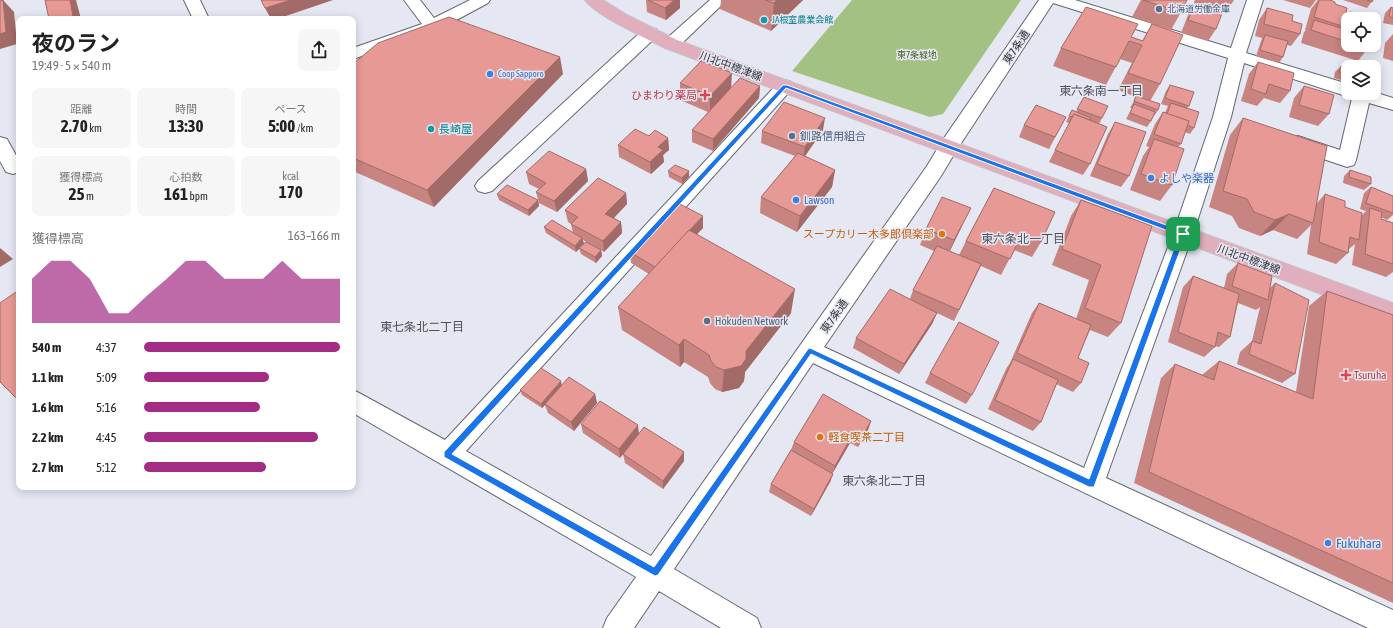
<!DOCTYPE html>
<html lang="ja">
<meta charset="utf-8">
<style>
body{margin:0;font-family:"Asap Condensed","Noto Sans JP",sans-serif;background:#f6f6f6;color:#222;height:100vh;display:flex;flex-direction:column;font-size:15px;white-space:nowrap}
*{box-sizing:border-box;margin:0}
p{font-size:13px;color:#767676}
.icon{flex:none;width:22px;height:22px;fill:none;stroke:currentColor;stroke-width:2;stroke-linecap:round;stroke-linejoin:round}
.map{position:relative;flex:1;overflow:hidden}
.panel{position:absolute;left:16px;top:16px;width:340px;height:474px;display:flex;flex-direction:column;background:#fff;border-radius:8px;box-shadow:0 2px 10px #0003}
.panel>*{flex:none}
.buttons{position:absolute;left:1341px;top:12px;display:grid;gap:8px}
.buttons a{display:grid;place-items:center;width:40px;height:40px;border-radius:8px;background:#fff;box-shadow:0 2px 10px #0003;font-size:20px}
.pin{position:absolute;display:grid;place-items:center;width:34px;height:34px;color:#fff;margin:-17px;border-radius:8px;box-shadow:0 2px 6px #0006}
.round{display:grid;place-items:center;flex:none;width:42px;height:42px;border-radius:8px;background:#f6f6f6}
.summary{display:flex;align-items:center;justify-content:space-between;height:68px;padding:0 16px}
h1{font-size:22px;font-weight:700;line-height:30px}
.metrics{display:grid;grid-template-columns:repeat(3,1fr);gap:6px;height:68px;padding:4px 16px}
.metrics div{display:grid;align-content:center;border-radius:8px;background:#f6f6f6;text-align:center}
.metrics b{font-size:17px;font-weight:700}
.metrics small{font-size:11px;font-weight:400}
.metrics p{font-size:11px}
.chart{height:112px;padding:8px 16px}
.chart p{display:flex;justify-content:space-between}
.chart svg{width:100%;height:72px;margin-top:4px;fill:#a32c84;opacity:.7}
ul{padding:0 16px;list-style:none;font-size:13px}
li{display:grid;grid-template-columns:64px 48px 1fr;align-items:center;height:30px}
li i{height:10px;border-radius:5px;background:#a32c84}
.map>svg:first-child{display:block}
.green{fill:#a4c184}
.lines{fill:none;stroke-linecap:round;stroke-linejoin:round}
.minor-casing{stroke:#646771;stroke-width:2}
.major-casing{stroke:#c7c7c8;stroke-width:2}
.minor{fill:#fff;fill-rule:evenodd}
.major{fill:#e0aebc;fill-rule:evenodd}
.wall{fill:#c78480;fill-rule:evenodd}
.shaded-wall{fill:#a26b68}
.building{fill:#e79995;stroke:#a26b68}
.route{fill:#1a73e8;stroke:#fff;fill-rule:evenodd}
.service-dot{fill:#5c6f8a;stroke:#e5e7f3;stroke-width:1.5}
.culture-dot{fill:#0f9aa8;stroke:#e5e7f3;stroke-width:1.5}
.shop-dot{fill:#3f7fe0;stroke:#e5e7f3;stroke-width:1.5}
.health-dot{fill:#e0444e;stroke:#e5e7f3;stroke-width:1.5}
.food-dot{fill:#e8710a;stroke:#e5e7f3;stroke-width:1.5}
.labels{text-anchor:middle;dominant-baseline:central;stroke-width:3;stroke-linejoin:round;paint-order:stroke}
.far-service-label{font-size:9px;fill:#4e5e75;stroke:#e5e7f3;text-anchor:start}
.far-culture-label{font-size:9px;fill:#0d838f;stroke:#e5e7f3;text-anchor:start}
.far-park-label{font-size:9px;fill:#425e1a;stroke:#e5e7f3}
.far-shop-label{font-size:9px;fill:#366cbe;stroke:#e5e7f3;text-anchor:start}
.street-label{font-size:11px;fill:#36373c;stroke:#e5e7f3}
.health-label{font-size:11px;fill:#be3a42;stroke:#e5e7f3;text-anchor:end}
.culture-label{font-size:11px;fill:#0d838f;stroke:#e5e7f3;text-anchor:start}
.service-label{font-size:11px;fill:#4e5e75;stroke:#e5e7f3;text-anchor:start}
.shop-label{font-size:11px;fill:#366cbe;stroke:#e5e7f3;text-anchor:start}
.food-label{font-size:11px;fill:#c56008;stroke:#e5e7f3;text-anchor:end}
.neighbourhood-label{font-size:12px;fill:#4d4f59;stroke:#e5e7f3}
.near-shop-label{font-size:13px;fill:#366cbe;stroke:#e5e7f3;text-anchor:start}
</style>
<div class="map">
<svg width="1393" height="628" viewBox="0 0 1393 628">
<rect width="100%" height="100%" fill="#e5e7f3"/>
<!-- green -->
<polygon class="green" points="852,0 1021,0 943,114 930,117 792,71"/>
<g class="lines">
<defs>
<g id="minor">
<polygon points="184,0 200,0 209,19 193,19"/>
<polygon points="404,0 420,0 434,18 470,0 490,0 488,3 438,30 353,59 353,48 422,24"/>
<polygon points="710,0 727,0 677,48 671,49 665,48 663,44 665,40"/>
<path d="M1039,0h36l156,48 16,-48h16l-17,53 102,31v9l26,-1 19,6v12l-24,-7 -13,57 -2,5 -7,2 -56,-19 -2,-5 2,-5 7,-2 42,14 12,-52 -108,-35 -13,54 -38,117 -87,244 287,132v18h-25l-555,-265 -139,206 83,49 4,10h-40l-62,-37 -25,37h-31l4,-10 29,-41 -283,-164v-23l8,4 84,46 334,-358 6,-2 6,2 3,4 -3,4 -325,361 185,105 276,-390 15,-25zM1053,3l175,55 -15,59 -40,117 -89,234 -260,-121 117,-171 15,-25z"/>
<polygon points="650,28 656,29 658,33 656,37 492,191 485,193 478,191 475,186 478,181 644,29"/>
<polygon points="0,137 7,139 18,159 19,158 19,172 13,174 6,172 0,161"/>
</g>
<path id="major" d="M585,0h18l24,15 50,25 716,263v18l-728,-273c-19,-10 -69,-32 -80,-48z"/>
</defs>
<!-- minor casing -->
<use href="#minor" class="minor-casing"/>
<!-- major casing -->
<use href="#major" class="major-casing"/>
<!-- minor -->
<use href="#minor" class="minor"/>
<!-- major -->
<use href="#major" class="major"/>
</g>
<!-- wall -->
<g class="wall">
<polygon points="646,0 680,0 680,8 666,20 647,12"/>
<polygon points="721,0 803,0 771,31 720,9"/>
<polygon points="1141,0 1187,0 1181,12 1171,30 1132,17"/>
<polygon points="1195,0 1234,0 1226,12 1222,11 1216,29 1208,41 1181,33 1188,15 1195,3 1194,2"/>
<polygon points="1283,0 1316,0 1310,8"/>
<polygon points="1318,0 1330,0 1346,13 1348,14 1350,12 1372,19 1348,19 1348,29 1347,30 1348,30 1348,45 1369,45 1368,48 1358,61 1301,43 1304,32 1306,30 1305,30 1311,9"/>
<polygon points="1343,0 1373,0 1367,8"/>
<polygon points="1391,7 1393,8 1393,25 1383,23 1385,13"/>
<polygon points="1267,8 1292,21 1300,34 1291,46 1287,45 1283,57 1279,63 1256,56 1262,38 1255,36 1259,20"/>
<polygon points="1152,24 1160,84 1150,101 1158,110 1154,116 1153,116 1151,121 1147,127 1126,119 1132,108 1130,108 1136,97 1118,90 1132,63 1120,59 1106,85 1053,66 1061,48 1131,37 1142,41"/>
<polygon points="1393,34 1393,61 1383,58 1385,43"/>
<polygon points="1258,62 1290,91 1280,103 1264,98 1257,106 1241,101 1249,74"/>
<polygon points="353,64 563,74 434,207 353,171"/>
<polygon points="1341,66 1348,68 1348,82 1334,78 1335,72"/>
<polygon points="680,83 731,88 760,86 759,98 713,151 692,142 692,130 708,112 680,100"/>
<polygon points="1170,85 1189,106 1187,108 1194,128 1190,134 1185,132 1181,144 1178,147 1172,185 1160,201 1130,190 1143,156 1149,147 1146,146 1155,124 1163,112 1165,113 1168,106 1161,104 1166,91"/>
<polygon points="1304,86 1329,114 1318,126 1289,117 1294,98"/>
<polygon points="1084,97 1102,118 1099,124 1090,164 1083,175 1049,162 1069,123 1066,122 1072,110 1076,112"/>
<polygon points="1066,117 1049,149 1019,137 1024,125"/>
<polygon points="1243,118 1317,203 1325,194 1345,207 1361,216 1366,211 1360,209 1364,193 1371,187 1393,196 1393,215 1387,220 1381,217 1381,219 1393,223 1393,272 1386,277 1352,265 1355,244 1349,249 1348,253 1336,264 1307,254 1311,225 1297,239 1273,230 1260,236 1239,228 1232,216 1209,207 1230,135"/>
<polygon points="1115,122 1129,176 1121,187 1090,176 1108,134"/>
<polygon points="823,130 805,156 835,170 832,187 797,232 760,213 761,197 795,156 761,143 762,131"/>
<polygon points="649,136 668,138 669,150 663,155 664,162 651,174 619,157 618,145"/>
<polygon points="586,169 588,181 557,212 539,203 536,192 539,189 529,184 526,172"/>
<polygon points="1350,170 1371,184 1364,190 1343,183 1344,176"/>
<polygon points="668,171 689,177 682,184 669,177"/>
<polygon points="994,188 1041,242 1032,257 1014,250 1001,275 981,266 954,321 937,313 932,324 899,374 853,348 856,338 910,299 913,290 934,251 920,245 926,229 963,224 950,251 959,255 966,241"/>
<path d="M626,193l1,11 -13,14 7,4 1,11 -18,19 -3,-2 1,6 -6,7 -15,-9 -2,-6 3,-3 -6,7 -30,-19 -2,-6 29,6 -2,-9 -3,-2 -3,-12zM583,240l9,5 -8,-1z"/>
<polygon points="497,194 538,200 539,206 529,216 499,200"/>
<polygon points="1081,200 1121,323 1108,337 1090,330 1078,358 1081,383 1073,392 1056,384 1041,422 1033,431 988,409 1006,369 1010,363 1032,313 1039,303 1076,319 1089,280 1052,265 1071,216"/>
<polygon points="703,216 703,228 696,234 791,313 745,372 744,381 739,388 722,392 715,389 710,383 708,377 684,362 680,367 622,330 618,307 649,274 631,263 630,252"/>
<polygon points="1238,263 1270,288 1275,283 1295,374 1282,383 1237,364 1240,352 1252,341 1260,307 1256,310 1238,303 1230,337 1219,347 1215,346 1215,347 1204,357 1168,342 1183,287 1193,276 1224,288 1227,274"/>
<polygon points="1327,291 1393,315 1393,603 1134,483 1161,378 1175,364 1202,375 1219,361 1296,392 1309,306"/>
<polygon points="930,373 972,395 966,404 925,383"/>
<polygon points="562,385 595,394 597,403 574,431 548,413 545,405 542,408 522,395 520,390"/>
<polygon points="871,421 868,430 858,447 850,443 832,474 833,474 830,482 811,516 769,492 771,484 791,450 794,442"/>
<polygon points="581,424 639,434 684,452 684,461 663,489 625,463 623,454 620,458 583,433"/>
</g>
<!-- shaded-wall -->
<g class="shaded-wall">
<polygon points="3,0 14,12 17,44 0,49 0,34"/>
<polygon points="70,0 76,0 81,19 64,19"/>
<polygon points="291,0 333,0 277,19 271,19 265,8"/>
<polygon points="674,0 680,0 680,8 666,20 665,8"/>
<polygon points="777,0 803,0 771,31 774,3"/>
<polygon points="560,57 563,74 434,207 427,190"/>
<polygon points="732,73 731,90 710,113 710,96"/>
<polygon points="760,86 759,98 713,151 713,139"/>
<polygon points="825,118 823,130 803,159 805,147"/>
<polygon points="668,138 669,150 663,155 664,162 651,174 650,162 658,147"/>
<polygon points="586,169 588,181 557,212 554,201"/>
<polygon points="835,170 832,187 797,232 800,216"/>
<polygon points="689,171 689,177 682,184 682,178"/>
<polygon points="626,193 627,204 607,225 605,214"/>
<polygon points="538,200 539,206 529,216 528,210"/>
<polygon points="971,208 947,256 954,240"/>
<polygon points="1289,214 1273,230 1260,236 1275,220"/>
<polygon points="703,216 703,228 656,278 655,267"/>
<polygon points="621,222 622,233 604,252 603,241"/>
<polygon points="582,238 584,244 576,252 575,246"/>
<polygon points="0,248 13,259 0,267"/>
<polygon points="601,250 602,256 596,263 595,257"/>
<polygon points="795,289 791,313 745,372 744,381 739,388 722,392 724,370 746,351"/>
<polygon points="937,313 932,324 899,374 904,364"/>
<polygon points="684,339 684,362 680,367 679,345"/>
<polygon points="561,381 562,386 545,404 545,405 542,408 541,404"/>
<polygon points="595,394 597,403 574,431 571,422"/>
<polygon points="871,421 868,430 858,447 861,439"/>
<polygon points="638,425 639,434 620,458 619,449"/>
<polygon points="853,434 850,443 832,474 835,466"/>
<polygon points="684,452 684,461 663,489 663,481"/>
<polygon points="833,474 830,482 811,516 814,509"/>
</g>
<!-- building -->
<g class="building">
<polygon points="3,0 6,32 0,34 0,1"/>
<polygon points="45,0 70,0 73,16 64,19 49,19"/>
<polygon points="261,0 291,0 265,8"/>
<polygon points="648,0 674,0 665,8"/>
<polygon points="765,0 777,0 774,3"/>
<polygon points="1143,0 1187,0 1181,12"/>
<polygon points="1319,0 1330,0 1335,2 1335,4 1347,8 1346,13 1352,15 1351,19 1348,19 1348,28 1314,17"/>
<polygon points="1367,0 1373,0 1372,2"/>
<polygon points="1195,3 1223,11 1216,29 1188,20"/>
<polygon points="1086,7 1138,24 1131,37 1143,41 1152,24 1183,35 1160,84 1128,73 1142,45 1129,41 1116,67 1061,48"/>
<polygon points="1391,7 1393,8 1393,18 1389,16"/>
<polygon points="1267,8 1293,15 1292,21 1302,24 1300,34 1264,24"/>
<polygon points="1350,12 1372,18 1372,19 1356,19 1352,18 1352,15 1349,14"/>
<polygon points="449,17 560,57 427,190 353,158 353,64 378,43"/>
<polygon points="1314,20 1348,30 1348,42 1311,30"/>
<polygon points="1265,35 1288,41 1283,57 1260,50"/>
<polygon points="1357,45 1369,45 1368,48"/>
<polygon points="701,61 732,73 710,96 680,83"/>
<polygon points="1258,62 1294,73 1290,91 1269,84 1266,94 1251,89"/>
<polygon points="1341,66 1348,68 1348,74 1339,72"/>
<polygon points="740,78 760,86 713,139 692,130"/>
<polygon points="1170,85 1194,92 1189,106 1165,98"/>
<polygon points="1304,86 1334,95 1329,114 1299,105"/>
<polygon points="1136,96 1160,104 1158,110 1134,101"/>
<polygon points="1084,97 1108,106 1102,118 1077,109"/>
<polygon points="784,102 825,118 805,147 762,131"/>
<polygon points="1171,103 1199,112 1194,128 1187,125 1189,121 1167,114"/>
<polygon points="1134,104 1155,112 1151,121 1130,113"/>
<polygon points="1036,105 1066,117 1055,137 1024,125"/>
<polygon points="1072,110 1091,118 1090,120 1074,114 1072,117 1069,116"/>
<polygon points="1163,112 1189,121 1181,144 1154,134"/>
<polygon points="1074,114 1107,127 1090,164 1055,150"/>
<polygon points="1243,118 1327,146 1313,223 1289,214 1275,220 1254,212 1247,199 1223,191"/>
<polygon points="1115,122 1146,132 1129,176 1097,164"/>
<polygon points="635,129 649,136 655,130 668,138 658,147 663,150 650,162 618,145"/>
<polygon points="1154,139 1184,149 1172,185 1141,174"/>
<polygon points="549,151 586,169 554,201 536,192 546,183 526,172"/>
<polygon points="798,153 835,170 800,216 761,197"/>
<polygon points="675,165 689,171 682,178 668,171"/>
<polygon points="1350,170 1371,177 1371,184 1349,177"/>
<polygon points="598,178 626,193 605,214 621,222 603,241 571,224 578,217 565,210"/>
<polygon points="507,185 538,200 528,210 497,194"/>
<polygon points="1371,187 1393,196 1393,213 1366,203"/>
<polygon points="994,188 1055,212 1041,242 1022,234 1010,259 966,241"/>
<polygon points="1325,194 1345,201 1345,207 1362,213 1359,240 1350,237 1348,253 1319,242"/>
<polygon points="942,197 971,208 954,240 926,229"/>
<polygon points="1081,200 1152,226 1121,323 1085,308 1101,265 1062,249"/>
<polygon points="678,203 703,216 655,267 630,252"/>
<polygon points="1370,208 1382,212 1381,219 1393,223 1393,264 1365,254"/>
<polygon points="552,220 582,238 575,246 544,227"/>
<polygon points="689,230 795,289 746,351 746,359 741,366 724,370 716,367 711,361 709,355 684,339 679,345 618,307"/>
<polygon points="586,242 601,250 595,257 579,248"/>
<polygon points="937,246 981,264 959,310 913,290"/>
<polygon points="1238,263 1272,276 1268,300 1232,286"/>
<polygon points="1193,276 1239,294 1230,337 1218,332 1215,347 1178,332"/>
<polygon points="1275,283 1309,300 1295,374 1249,354 1252,341 1261,344"/>
<polygon points="890,289 937,313 904,364 856,338"/>
<polygon points="19,290 19,401 0,382 0,303"/>
<polygon points="1327,291 1393,315 1393,583 1149,472 1175,364 1214,380 1219,361 1313,399"/>
<polygon points="1039,303 1091,325 1078,358 1089,363 1081,383 1017,353"/>
<polygon points="959,322 999,342 972,395 930,373"/>
<polygon points="1013,359 1058,380 1041,422 995,400"/>
<polygon points="541,368 561,381 541,404 520,390"/>
<polygon points="569,377 595,394 571,422 545,404"/>
<polygon points="823,394 871,421 861,439 853,434 835,466 794,442"/>
<polygon points="600,401 638,425 619,449 581,424"/>
<polygon points="644,427 684,452 663,481 623,454"/>
<polygon points="791,450 833,474 814,509 771,484"/>
</g>
<!-- route -->
<path class="route" d="M783,85h4l398,147 1,2 -92,253h-5l-278,-133 -153,221 -3,1 -211,-119v-5zM786,88l393,147 -90,244 -279,-131 -2,1 -154,218 -202,-113z"/>
<!-- markers -->
<g class="service-dot">
<circle cx="1159" cy="9" r="4"/>
<circle cx="792" cy="136" r="4"/>
<circle cx="707" cy="321" r="4"/>
</g>
<g class="culture-dot">
<circle cx="764" cy="20" r="4"/>
<circle cx="431" cy="129" r="4"/>
</g>
<g class="shop-dot">
<circle cx="490" cy="74" r="4"/>
<circle cx="1151" cy="178" r="4"/>
<circle cx="796" cy="200" r="4"/>
<circle cx="1328" cy="543" r="4"/>
</g>
<g class="health-dot">
<path d="M703 89h4v4h4v4h-4v4h-4v-4h-4v-4h4z"/>
<path d="M1344 369h4v4h4v4h-4v4h-4v-4h-4v-4h4z"/>
</g>
<g class="food-dot">
<circle cx="942" cy="234" r="4"/>
<circle cx="820" cy="437" r="4"/>
</g>
<g class="labels">
<!-- far-service labels -->
<g class="far-service-label">
<text x="1167" y="9">北海道労働金庫</text>
</g>
<!-- far-culture labels -->
<g class="far-culture-label">
<text x="772" y="20">JA根室農業会館</text>
</g>
<!-- far-park labels -->
<g class="far-park-label">
<text x="917" y="55">東7条緑地</text>
</g>
<!-- far-shop labels -->
<g class="far-shop-label">
<text x="498" y="74">Coop Sapporo</text>
</g>
<!-- street labels -->
<g class="street-label">
<text transform="translate(1016 47) rotate(-56)">東7条通</text>
<text transform="translate(731 66) rotate(20)">川北中標津線</text>
<text transform="translate(1249 259) rotate(20)">川北中標津線</text>
<text transform="translate(834 316) rotate(-55)">東7条通</text>
</g>
<!-- health labels -->
<g class="health-label">
<text x="697" y="95">ひまわり薬局</text>
<text x="1354" y="375" text-anchor="start">Tsuruha</text>
</g>
<!-- culture labels -->
<g class="culture-label">
<text x="439" y="129">長崎屋</text>
</g>
<!-- service labels -->
<g class="service-label">
<text x="800" y="136">釧路信用組合</text>
<text x="715" y="321">Hokuden Network</text>
</g>
<!-- shop labels -->
<g class="shop-label">
<text x="1159" y="178">よしや楽器</text>
<text x="804" y="200">Lawson</text>
</g>
<!-- food labels -->
<g class="food-label">
<text x="934" y="234">スープカリー木多郎倶楽部</text>
<text x="828" y="437" text-anchor="start">軽食喫茶二丁目</text>
</g>
<!-- neighbourhood labels -->
<g class="neighbourhood-label">
<text x="1101" y="91">東六条南一丁目</text>
<text x="1023" y="239">東六条北一丁目</text>
<text x="422" y="327">東七条北二丁目</text>
<text x="884" y="481">東六条北二丁目</text>
</g>
<!-- near-shop labels -->
<g class="near-shop-label">
<text x="1336" y="543">Fukuhara</text>
</g>
</g>
</svg>
<div class="buttons">
<a><svg class="icon" aria-label="locate" viewBox="0 0 24 24"><circle cx="12" cy="12" r="6"/><path d="M12 2v4M12 18v4M2 12h4M18 12h4"/></svg></a>
<a><svg class="icon" aria-label="layers" viewBox="0 0 24 24"><path d="M12 4l9 5-9 5-9-5zM3 14l9 5 9-5"/></svg></a>
</div>
<div class="pin" style="left:1183px;top:234px;background:#1e9e55"><svg class="icon" aria-label="arrive" viewBox="0 0 24 24"><path d="M6 21V4h12l-3 4 3 4H6"/></svg></div>
<section class="panel">
<div class="summary"><div><h1>夜のラン</h1><p>19:49 · 5 × 540 m</p></div><a class="round"><svg class="icon" aria-label="share" viewBox="0 0 24 24"><path d="M12 15V3M7 8l5-5 5 5M5 13v7h14v-7"/></svg></a></div>
<div class="metrics">
<div><p>距離</p><b>2.70<small> km</small></b></div>
<div><p>時間</p><b>13:30</b></div>
<div><p>ペース</p><b>5:00<small> /km</small></b></div>
</div>
<div class="metrics">
<div><p>獲得標高</p><b>25<small> m</small></b></div>
<div><p>心拍数</p><b>161<small> bpm</small></b></div>
<div><p>kcal</p><b>170</b></div>
</div>
<div class="chart"><p><span>獲得標高</span>163–166 m</p>
<svg viewBox="0 0 160 44" preserveAspectRatio="none"><path d="M0 44V17L10 6L20 6L30 17L40 38L50 38L60 27L70 17L80 6L90 6L100 17L110 17L120 17L130 6L140 17L150 17L160 17V44z"/></svg>
</div>
<ul>
<li><b>540 m</b>4:37<i style="width:100%"></i></li>
<li><b>1.1 km</b>5:09<i style="width:64%"></i></li>
<li><b>1.6 km</b>5:16<i style="width:59%"></i></li>
<li><b>2.2 km</b>4:45<i style="width:89%"></i></li>
<li><b>2.7 km</b>5:12<i style="width:62%"></i></li>
</ul>
</section>
</div>
